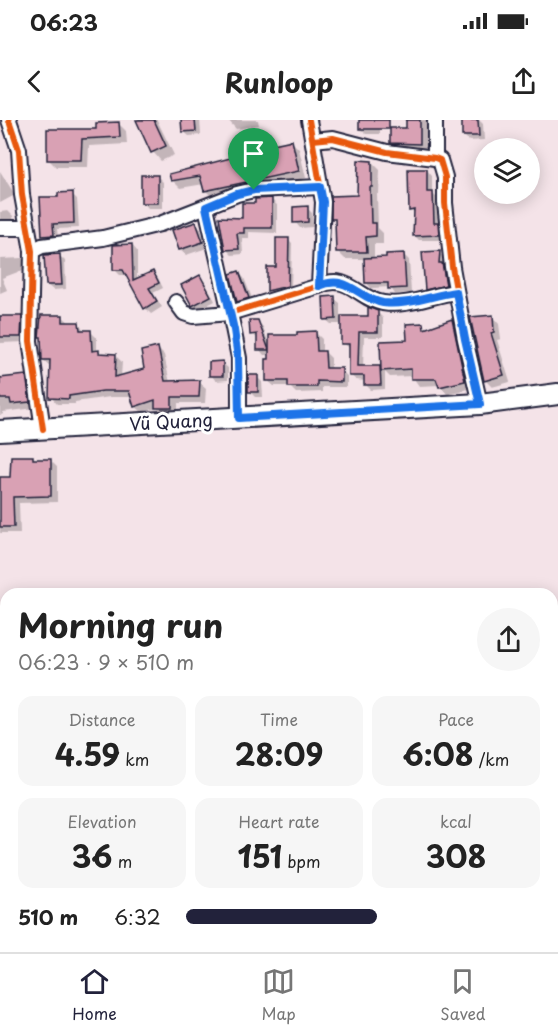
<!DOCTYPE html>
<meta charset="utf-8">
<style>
body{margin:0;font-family:"Playpen Sans",sans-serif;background:#f6f6f6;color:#222;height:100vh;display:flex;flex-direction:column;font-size:22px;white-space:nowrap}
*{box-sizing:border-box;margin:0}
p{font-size:20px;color:#767676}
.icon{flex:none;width:33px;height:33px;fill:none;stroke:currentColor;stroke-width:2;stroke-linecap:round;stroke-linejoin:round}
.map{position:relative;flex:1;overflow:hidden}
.side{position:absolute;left:0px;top:468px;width:558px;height:364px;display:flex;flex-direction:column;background:#fff;border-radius:18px 18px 0 0;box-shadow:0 3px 15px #0003}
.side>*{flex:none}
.controls{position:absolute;left:474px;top:18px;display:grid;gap:12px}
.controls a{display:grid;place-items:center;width:66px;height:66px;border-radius:50%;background:#fff;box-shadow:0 3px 15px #0003;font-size:30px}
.pin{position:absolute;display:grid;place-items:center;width:51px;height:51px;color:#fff;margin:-62px -26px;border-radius:50% 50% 50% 0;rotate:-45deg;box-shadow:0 0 6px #0007}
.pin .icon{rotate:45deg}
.round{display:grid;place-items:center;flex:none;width:63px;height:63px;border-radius:32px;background:#f6f6f6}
.head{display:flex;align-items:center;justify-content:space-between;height:102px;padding:0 18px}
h1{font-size:33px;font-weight:700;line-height:45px}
.stats{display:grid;grid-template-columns:repeat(3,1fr);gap:9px;height:102px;padding:6px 18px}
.stats div{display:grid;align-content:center;border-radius:15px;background:#f6f6f6;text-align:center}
.stats b{font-size:30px;font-weight:700}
.stats small{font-size:16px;font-weight:400}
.stats p{font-size:16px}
ul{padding:0 18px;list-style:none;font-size:20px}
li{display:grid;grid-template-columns:96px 72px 1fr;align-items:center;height:45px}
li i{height:15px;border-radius:8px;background:#22223b}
.status{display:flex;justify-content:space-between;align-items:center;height:42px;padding:0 30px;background:#fff;direction:ltr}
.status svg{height:16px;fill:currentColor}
header{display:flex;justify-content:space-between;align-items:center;height:78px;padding:0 18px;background:#fff;font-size:27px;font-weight:700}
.dock{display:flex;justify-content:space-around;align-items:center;height:84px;border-top:2px solid #e0e0e0;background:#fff;font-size:16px;color:#767676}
.dock a{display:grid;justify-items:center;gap:3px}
.dock .on{color:#22223b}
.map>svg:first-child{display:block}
.shadow{fill:#0003}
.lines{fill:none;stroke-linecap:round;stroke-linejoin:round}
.canal{stroke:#87d0e7;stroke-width:12}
.building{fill:#d9a1b4;stroke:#22223b;stroke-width:1.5}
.street-casing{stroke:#22223b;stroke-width:18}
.secondary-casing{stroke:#22223b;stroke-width:24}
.street{stroke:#fff;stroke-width:14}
.secondary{stroke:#fff;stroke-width:20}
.cycleway-casing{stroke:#fff;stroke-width:10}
.cycleway{stroke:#e8590c;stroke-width:6}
.route-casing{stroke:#fff;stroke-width:12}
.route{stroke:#1a73e8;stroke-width:8}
.labels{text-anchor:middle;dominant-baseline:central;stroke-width:6;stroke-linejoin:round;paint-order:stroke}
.street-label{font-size:18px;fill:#22223b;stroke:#fff}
</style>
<div class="status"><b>06:23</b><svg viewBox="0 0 49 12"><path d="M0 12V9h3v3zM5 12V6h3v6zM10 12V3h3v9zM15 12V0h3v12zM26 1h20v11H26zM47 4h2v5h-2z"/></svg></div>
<header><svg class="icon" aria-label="back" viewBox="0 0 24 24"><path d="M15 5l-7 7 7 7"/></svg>Runloop<svg class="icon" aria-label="share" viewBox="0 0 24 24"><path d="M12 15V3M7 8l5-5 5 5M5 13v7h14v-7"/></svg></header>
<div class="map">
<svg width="558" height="832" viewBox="0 0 558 832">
<rect width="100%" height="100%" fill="#f4e3e8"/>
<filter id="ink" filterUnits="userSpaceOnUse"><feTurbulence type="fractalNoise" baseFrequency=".0167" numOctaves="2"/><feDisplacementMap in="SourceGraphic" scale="12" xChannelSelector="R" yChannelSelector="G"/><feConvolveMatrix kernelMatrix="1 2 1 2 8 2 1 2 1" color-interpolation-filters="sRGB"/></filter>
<g filter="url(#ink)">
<!-- shadow -->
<g class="shadow">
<polygon points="137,0 157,0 174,35 161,41 153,32"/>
<polygon points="183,0 200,0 201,15 189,16 183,11"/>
<polygon points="228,0 258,0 259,5 236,9"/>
<polygon points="360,0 380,0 380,14 366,14 360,9"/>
<polygon points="408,0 428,0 428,31 399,31 391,23 408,9"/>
<polygon points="463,0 479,0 483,4 484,20 469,21 464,16"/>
<polygon points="118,3 126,11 127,24 89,26 88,47 56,47 48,39 49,10 98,11"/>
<polygon points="292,22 299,29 306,58 213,78 205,70 204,64 180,68 172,60"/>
<polygon points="372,42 380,50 379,74 377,74 378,108 383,113 383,124 374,124 374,139 404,135 409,140 411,173 395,174 390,167 371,168 366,162 366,139 345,139 337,131 337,102 333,98 358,77"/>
<polygon points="427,50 432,56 432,73 438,79 438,105 443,110 444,120 419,120 414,115 415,94 410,90"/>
<polygon points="0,51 15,75 0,83"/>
<polygon points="157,56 163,62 163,88 148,88 143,82"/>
<polygon points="72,74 77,79 79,108 57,109 58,119 48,120 43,116 60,78"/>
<polygon points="272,80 277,85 277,113 249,112 249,118 242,118 243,134 232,135 226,129 243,99 256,85"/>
<polygon points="307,88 312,93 313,107 300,108 295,102"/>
<polygon points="8,91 13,96 14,104 0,105 0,92"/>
<polygon points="195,103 201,109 207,128 186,135 180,130 174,111"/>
<polygon points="288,119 292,123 291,170 273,175 269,171 268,148 278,148"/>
<polygon points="132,125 137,131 137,160 153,152 158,158 163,168 153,173 162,187 151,194 145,188 128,155 120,155 115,150"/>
<polygon points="439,133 445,138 444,147 447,150 451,170 432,174 427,169"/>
<polygon points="59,135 65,141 66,169 53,170 47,165"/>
<polygon points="22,138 31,147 2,158 7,170 0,173 0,139"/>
<polygon points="239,153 244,158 254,183 243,186 238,181"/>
<polygon points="200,157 205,162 215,181 198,190 193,185"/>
<polygon points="334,178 340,183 340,197 369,197 377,192 383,198 383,217 364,217 363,248 380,248 383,251 423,205 428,209 452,200 459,207 472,268 447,274 440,265 419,266 412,256 390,257 385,252 385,269 371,270 365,264 365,261 356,260 350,255 351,229 343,223 343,204 331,204 325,199"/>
<polygon points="62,196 70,203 79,203 85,212 90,211 97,218 97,232 102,235 115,235 122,242 121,257 146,250 158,229 164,235 170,263 199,262 206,268 205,283 178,283 178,294 163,294 157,288 142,292 135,286 133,277 110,277 75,282 75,284 57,284 51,277 50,246 43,240 43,219 41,217"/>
<polygon points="492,196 499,204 501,219 497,220 510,262 492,267 485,260"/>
<polygon points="0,197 21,197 26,202 26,222 0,223"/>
<polygon points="257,201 263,207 270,227 299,216 316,213 322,219 322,232 325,232 331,238 331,250 341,250 347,256 347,267 322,267 322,272 296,273 289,266 274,266 267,260 271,235 264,235 259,229 259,219 251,214"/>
<polygon points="222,243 228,248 228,260 216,261 211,255"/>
<polygon points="0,256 6,259 25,257 32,263 35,288 3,292 4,294 0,295"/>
<polygon points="257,257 262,262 263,277 255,277 249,271"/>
<polygon points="32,338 35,340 50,340 57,347 57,382 19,383 20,413 0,413 0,358 12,358"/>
<polygon points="529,826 547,826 550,831 521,832"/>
<polygon points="410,827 420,827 425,832 410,832"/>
</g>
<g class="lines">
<!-- canal -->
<g class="canal">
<polyline points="552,593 558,595"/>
<polyline points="0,685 6,681"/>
</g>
</g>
<!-- building -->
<g class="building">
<polygon points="136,0 154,0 166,26 151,33"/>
<polygon points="181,0 195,0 196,11 182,12"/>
<rect x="359" y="0" width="30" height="9"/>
<polygon points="406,0 420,0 420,24 390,23 390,8 406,8"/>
<polygon points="462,0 478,0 479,16 462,16"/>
<polygon points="119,2 120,17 82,19 81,40 47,40 47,9 96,9 96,3"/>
<polygon points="292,20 299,51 204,71 200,56 171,61 169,54 242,35 241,31"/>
<polygon points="358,40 372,41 372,67 370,67 371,103 376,103 376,116 366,117 367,132 336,132 335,99 331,99 331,76 357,75"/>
<polygon points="408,49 427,49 427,72 433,72 434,103 438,103 439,115 413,116 414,90 409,91"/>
<rect x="141" y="55" width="17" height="28"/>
<polygon points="73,72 74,103 53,104 54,115 42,116 40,77 58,77 58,73"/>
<polygon points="272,78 272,108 244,108 244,113 237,113 239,129 225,130 219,97 242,98 242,83 255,83 255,79"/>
<polygon points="308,86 308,102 293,103 293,87"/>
<polygon points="196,102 203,122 179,130 172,110"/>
<polygon points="276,118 289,118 288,166 267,171 267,147 276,147"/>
<polygon points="132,124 133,160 153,151 159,163 149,168 157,181 144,189 123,150 113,150 113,125"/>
<polygon points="440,131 439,143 442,143 446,165 425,170 422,132"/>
<polygon points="404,133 406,168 388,169 388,163 365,163 364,138 386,137 386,134"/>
<polygon points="60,134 62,165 46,165 44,135"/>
<polygon points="239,151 249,178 237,182 230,154"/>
<polygon points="200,155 211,176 192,186 181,165"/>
<polygon points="335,176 336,199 324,200 323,177"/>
<polygon points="368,187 378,191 378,212 359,212 358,246 380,246 381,265 364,265 364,256 349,256 349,224 341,224 341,196 368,196"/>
<polygon points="41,195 63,195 63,202 79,202 80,210 91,210 92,231 99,230 99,233 116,234 115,257 144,249 141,231 158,227 165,261 200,260 199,277 172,277 172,288 155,288 155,280 134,287 129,271 103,271 69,276 69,279 49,278 50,240 42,240 41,217 39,217"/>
<polygon points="493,195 494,212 491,213 504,255 484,261 470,197"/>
<polygon points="0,196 22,196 21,217 0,217"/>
<polygon points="452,199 465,261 439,267 436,259 411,259 411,249 381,251 380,221 407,220 406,204 423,203 424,209"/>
<polygon points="249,200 258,200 269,230 257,230 257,214 250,215"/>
<polygon points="316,211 317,231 325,231 326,248 342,248 342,262 317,261 317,267 288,267 288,261 266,261 266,239 269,239 269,215 297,215 297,212"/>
<polygon points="223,241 223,256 209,256 209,242"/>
<polygon points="26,255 30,282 11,284 10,279 0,279 0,258"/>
<rect x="248" y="255" width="10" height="17"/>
<polygon points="11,336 33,336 33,339 51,339 51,376 13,377 14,407 0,407 0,357 10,357"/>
</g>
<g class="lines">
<defs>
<g id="street">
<polyline points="9,0 19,30 22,75 32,131 30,221 43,309"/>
<polyline points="435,0 435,38"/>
<polyline points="313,20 333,18 387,32 435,38 440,40 445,57 445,83 452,147 465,219 480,284"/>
<polyline points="0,108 27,108"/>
<polyline points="32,131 42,126 103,118 160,104 237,74 254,70 320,67"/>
<path d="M319,166c29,-14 39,13 64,17 25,4 49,-8 73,-11"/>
<polyline points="176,182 184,193 193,196 230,193 206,87"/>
<polyline points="239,298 239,238 230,193 319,166 323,82 309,0"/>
<polyline points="552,774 558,771"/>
<polyline points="360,832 360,826"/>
<polyline points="495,832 498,826"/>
</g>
<polyline id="secondary" points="0,311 480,284 558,274"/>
</defs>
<!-- street casing -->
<use href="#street" class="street-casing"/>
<!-- secondary casing -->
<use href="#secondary" class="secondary-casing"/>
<!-- street -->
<use href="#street" class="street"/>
<!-- secondary -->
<use href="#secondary" class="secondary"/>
<defs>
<g id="cycleway">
<polyline points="9,0 19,30 22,75 32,131 30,221 43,309"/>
<polyline points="313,20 333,18 387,32 435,38 440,40 445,57 445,83 452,147 465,219 480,284"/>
<polyline points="239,298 239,238 230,193 319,166 323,82 309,0"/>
</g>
</defs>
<!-- cycleway casing -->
<use href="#cycleway" class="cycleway-casing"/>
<!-- cycleway -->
<use href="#cycleway" class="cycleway"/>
</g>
</g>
<g class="lines" filter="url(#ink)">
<defs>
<path id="route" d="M320,67l3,15 -4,84c29,-13 39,13 64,17 25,3 49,-8 73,-11l9,47 15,65 -241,14 -1,-60 -4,-28 -28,-123 31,-13 17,-4z"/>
</defs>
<!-- route casing -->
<use href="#route" class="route-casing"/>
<!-- route -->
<use href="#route" class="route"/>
</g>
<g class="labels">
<!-- street labels -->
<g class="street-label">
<text transform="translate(171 301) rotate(-3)">Vũ Quang</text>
</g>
</g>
</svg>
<div class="controls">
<a><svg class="icon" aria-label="layers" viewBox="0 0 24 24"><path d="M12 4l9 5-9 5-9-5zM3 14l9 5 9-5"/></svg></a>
</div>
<div class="pin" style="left:254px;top:70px;background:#1e9e55"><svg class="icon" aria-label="arrive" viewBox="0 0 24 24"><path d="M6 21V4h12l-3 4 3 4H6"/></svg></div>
<section class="side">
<div class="head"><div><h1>Morning run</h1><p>06:23 · 9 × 510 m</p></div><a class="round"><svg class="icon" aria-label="share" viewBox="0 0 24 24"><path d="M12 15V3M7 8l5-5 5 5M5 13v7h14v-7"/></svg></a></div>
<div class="stats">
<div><p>Distance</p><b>4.59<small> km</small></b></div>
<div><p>Time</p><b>28:09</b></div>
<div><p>Pace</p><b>6:08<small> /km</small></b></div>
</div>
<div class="stats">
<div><p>Elevation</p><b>36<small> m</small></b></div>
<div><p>Heart rate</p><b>151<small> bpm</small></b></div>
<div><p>kcal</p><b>308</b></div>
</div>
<ul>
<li><b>510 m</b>6:32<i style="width:54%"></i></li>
</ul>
</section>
</div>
<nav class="dock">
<a class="on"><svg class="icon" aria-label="home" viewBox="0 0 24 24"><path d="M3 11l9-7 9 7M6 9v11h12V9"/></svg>Home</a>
<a><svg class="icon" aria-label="map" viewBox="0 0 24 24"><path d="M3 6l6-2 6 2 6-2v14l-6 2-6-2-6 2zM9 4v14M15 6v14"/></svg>Map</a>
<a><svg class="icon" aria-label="saved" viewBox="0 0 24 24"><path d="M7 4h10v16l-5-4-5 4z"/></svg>Saved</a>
</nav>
